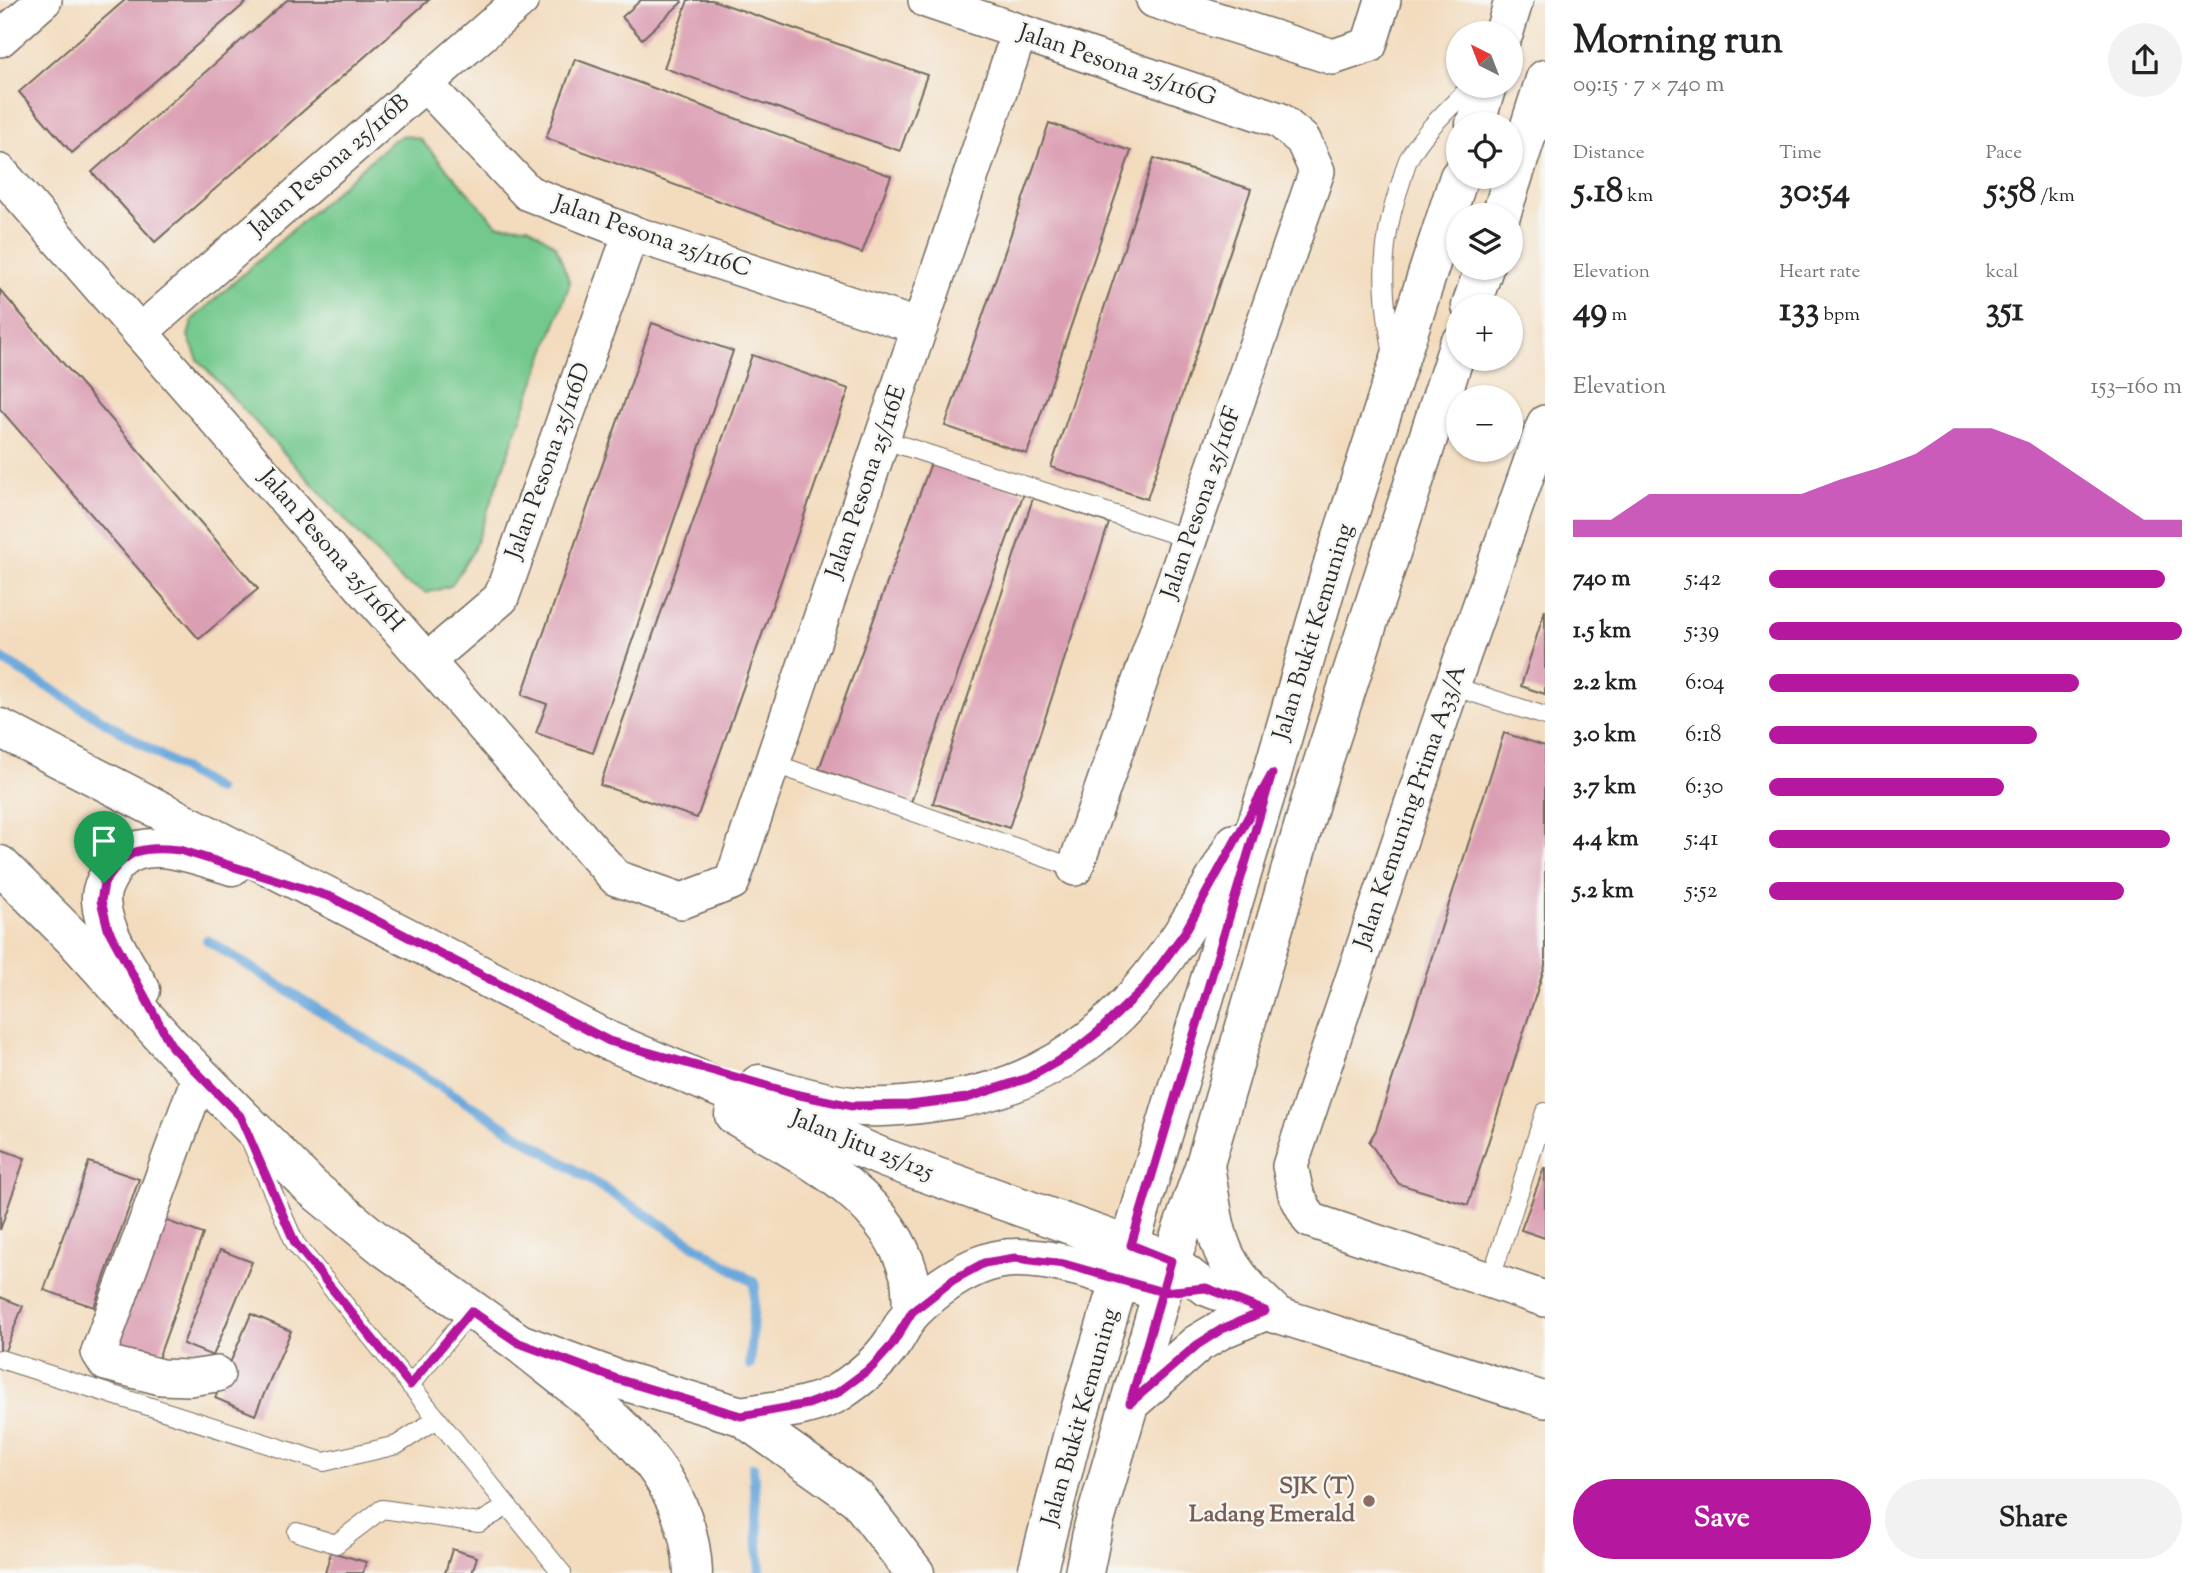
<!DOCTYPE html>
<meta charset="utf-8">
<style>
body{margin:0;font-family:"Sorts Mill Goudy",serif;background:#f2f2f2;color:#222;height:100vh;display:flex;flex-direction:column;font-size:26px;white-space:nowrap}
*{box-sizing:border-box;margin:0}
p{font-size:23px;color:#767676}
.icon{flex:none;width:38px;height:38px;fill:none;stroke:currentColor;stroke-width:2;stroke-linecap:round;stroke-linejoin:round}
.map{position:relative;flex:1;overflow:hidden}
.panel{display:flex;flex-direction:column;background:#fff;width:665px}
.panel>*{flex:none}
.needle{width:46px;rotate:318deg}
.buttons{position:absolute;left:1446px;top:21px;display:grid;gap:14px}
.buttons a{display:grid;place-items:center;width:77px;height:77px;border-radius:50%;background:#fff;box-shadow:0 2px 5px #0004;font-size:35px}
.pin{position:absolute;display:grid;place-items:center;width:60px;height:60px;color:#fff;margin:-72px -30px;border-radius:50% 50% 50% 0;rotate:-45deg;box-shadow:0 0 7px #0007}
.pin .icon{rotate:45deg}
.round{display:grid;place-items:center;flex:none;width:74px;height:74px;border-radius:37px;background:#f2f2f2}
.overview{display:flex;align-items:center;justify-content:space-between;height:119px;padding:0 28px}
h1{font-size:38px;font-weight:700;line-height:52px}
.stats{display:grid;grid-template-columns:repeat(3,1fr);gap:10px;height:119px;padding:7px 28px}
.stats div{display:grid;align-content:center}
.stats b{font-size:35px;font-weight:700}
.stats small{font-size:19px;font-weight:400}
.stats p{font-size:19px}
.chart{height:196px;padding:14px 28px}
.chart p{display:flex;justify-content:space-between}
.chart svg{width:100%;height:126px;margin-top:7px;fill:#b5179e;opacity:.7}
.primary-button{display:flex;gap:14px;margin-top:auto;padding:14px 28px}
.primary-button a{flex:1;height:80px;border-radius:42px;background:#b5179e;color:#fff;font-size:28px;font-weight:700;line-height:80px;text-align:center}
.primary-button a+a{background:#f2f2f2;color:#222}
ul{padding:0 28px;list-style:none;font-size:23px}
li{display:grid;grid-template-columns:112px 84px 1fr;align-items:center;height:52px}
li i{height:18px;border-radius:9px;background:#b5179e}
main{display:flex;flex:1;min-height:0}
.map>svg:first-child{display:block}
.green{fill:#73c98d;stroke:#4f7a5c;stroke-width:2}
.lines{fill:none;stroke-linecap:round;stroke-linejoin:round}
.stream{stroke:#6aa8dc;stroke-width:10}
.building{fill:#db9fb3}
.lane-casing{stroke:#71695e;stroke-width:20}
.street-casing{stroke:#71695e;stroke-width:38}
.secondary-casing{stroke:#71695e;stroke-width:41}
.highway-casing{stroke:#71695e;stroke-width:41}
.lane{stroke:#fff;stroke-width:18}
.street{stroke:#fff;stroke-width:35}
.secondary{stroke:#fff;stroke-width:38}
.highway{stroke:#fff;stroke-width:38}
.route-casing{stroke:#fff;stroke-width:14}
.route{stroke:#b5179e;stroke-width:9}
.education-dot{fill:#8d6e63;stroke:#f6f6f2;stroke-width:2.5}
.labels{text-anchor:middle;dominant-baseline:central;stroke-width:5;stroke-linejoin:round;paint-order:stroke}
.street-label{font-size:24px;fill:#2b2b2b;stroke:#f6f6f2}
.education-label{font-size:24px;font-weight:bold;fill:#785e54;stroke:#f6f6f2;text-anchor:end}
</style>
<main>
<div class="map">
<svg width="1545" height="1573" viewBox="0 0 1545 1573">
<rect width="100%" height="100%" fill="#f6f6f2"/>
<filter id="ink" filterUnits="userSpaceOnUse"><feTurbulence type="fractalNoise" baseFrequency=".0143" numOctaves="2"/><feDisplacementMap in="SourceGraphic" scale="14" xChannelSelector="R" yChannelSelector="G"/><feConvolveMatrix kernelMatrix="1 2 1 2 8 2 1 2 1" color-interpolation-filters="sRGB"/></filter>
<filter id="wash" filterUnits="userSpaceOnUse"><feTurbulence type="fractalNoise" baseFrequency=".00686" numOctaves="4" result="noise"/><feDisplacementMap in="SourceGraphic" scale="28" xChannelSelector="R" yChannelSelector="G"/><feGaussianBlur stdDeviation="1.57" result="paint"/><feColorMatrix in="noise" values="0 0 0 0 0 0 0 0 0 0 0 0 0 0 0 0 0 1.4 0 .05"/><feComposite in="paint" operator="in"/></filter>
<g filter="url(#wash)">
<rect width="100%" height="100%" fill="#f3dcbe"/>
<!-- green -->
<polygon class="green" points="404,135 420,139 497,225 528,226 556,246 570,283 473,551 451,586 427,593 403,582 198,360 188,336 193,319 392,141"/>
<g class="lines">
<!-- stream -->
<g class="stream">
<polyline points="0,658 217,790"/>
<polyline points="207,940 755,1283 750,1365"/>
<polyline points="753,1467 760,1573"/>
</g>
</g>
<g id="blocks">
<!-- building -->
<g class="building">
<polygon points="125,0 249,0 72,153 19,92"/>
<polygon points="287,0 429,0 155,242 92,172"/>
<polygon points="641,0 681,0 682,2 642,39 622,17"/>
<polygon points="688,0 712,0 927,75 900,151 664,68"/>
<polygon points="575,59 891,176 862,253 546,138"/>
<polygon points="1049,123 1131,151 1027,454 945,426"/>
<polygon points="1154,158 1251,189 1147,499 1051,467"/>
<polygon points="0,290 258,589 199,639 0,409"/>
<polygon points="652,323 733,351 593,753 536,733 547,704 522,695"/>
<polygon points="752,355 849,389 697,818 600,785"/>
<polygon points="932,460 1024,493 911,802 819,769"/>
<polygon points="1033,498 1109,523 1009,828 933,803"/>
<polygon points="1545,610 1545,694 1521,686"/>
<polygon points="1504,733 1545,746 1545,966 1468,1205 1399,1184 1369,1142 1376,1130"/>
<polygon points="0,1149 25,1158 0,1230"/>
<polygon points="89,1162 139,1179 94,1307 44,1290"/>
<polygon points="1544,1168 1545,1168 1545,1238 1521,1230"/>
<polygon points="156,1217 203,1234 155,1367 107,1350"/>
<polygon points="220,1250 252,1262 213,1356 183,1344"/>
<polygon points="0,1297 23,1306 4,1353 0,1352"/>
<polygon points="251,1314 291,1331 255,1415 215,1398"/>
<polygon points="452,1549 477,1557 472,1573 445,1573"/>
<polygon points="331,1552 366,1562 363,1573 325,1573"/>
</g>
</g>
</g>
<g filter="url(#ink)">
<use href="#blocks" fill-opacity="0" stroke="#71695e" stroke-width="2"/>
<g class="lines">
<defs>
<g id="lane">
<path d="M1393,355c-11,-60 -14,-105 5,-164 4,-10 6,-22 10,-31 15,-29 41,-51 63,-74"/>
<polyline points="882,439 1189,539"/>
<polyline points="1452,686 1545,716"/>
<polyline points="772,763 1075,868"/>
<polyline points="251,1142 295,1243 562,1573"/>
<polyline points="1490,1281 1545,1112"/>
<polyline points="0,1359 324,1462 397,1445 437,1419"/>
<polyline points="410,1385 471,1311"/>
<polyline points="297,1532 336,1544 382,1509 479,1523 508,1506"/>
</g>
<g id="street">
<polyline points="926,0 1279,120 1303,140 1317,171 1075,868"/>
<polyline points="1154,0 1333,57 1369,45 1383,0"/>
<polyline points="0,39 44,0"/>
<polyline points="425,84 528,193 631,233 920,327"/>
<polyline points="0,172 616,878 682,901 732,882 1019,33"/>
<polyline points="140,332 521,0"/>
<polyline points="1545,423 1452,686 1290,1166 1296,1194 1310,1220 1545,1299"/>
<polyline points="427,661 501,598 631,233"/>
<polyline points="200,1075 99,1352 106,1363 161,1377 190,1378 217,1374"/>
<polyline points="1171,1261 1206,1288 1265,1311 1545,1400"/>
</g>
<g id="secondary">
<polyline points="1504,33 1514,0"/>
<polyline points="1475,124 1487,86"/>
<polyline points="1501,215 1545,79"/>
<polyline points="1471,306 1484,268"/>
<polyline points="0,728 609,1041 884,1158 1171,1261"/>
<polyline points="0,865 74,939 172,1047 311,1187 385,1248 519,1343 617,1379 741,1416 858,1499 915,1573"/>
<path d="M141,990c-15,-26 -38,-58 -40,-89 -1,-11 5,-21 11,-31 25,-41 86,-14 120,-4"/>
<path d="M759,1084c30,8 62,19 93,22 27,3 57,0 84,-4 158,-19 229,-130 299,-259"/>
<path d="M734,1115c67,40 152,78 175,159 3,12 2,26 3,38"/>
<path d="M1205,1166c6,32 8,72 26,100 12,19 28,33 44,48"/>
<polyline points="1130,1403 1197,1344 1222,1329 1265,1311"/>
<path d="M741,1416c32,-6 69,-7 98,-24 20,-13 41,-30 54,-50 7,-10 12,-23 20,-31 26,-26 65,-53 102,-53 42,-1 90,17 130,29"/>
<polyline points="1037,1573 1072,1437 1272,774 1331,570 1459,177"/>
<polyline points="1084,1573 1093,1528 1171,1261 1205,1164 1313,793 1458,346"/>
</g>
<path id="highway" d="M519,1343c77,63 170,120 174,230"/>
</defs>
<!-- lane casing -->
<use href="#lane" class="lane-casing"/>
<!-- street casing -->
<use href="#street" class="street-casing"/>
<!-- secondary casing -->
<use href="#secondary" class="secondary-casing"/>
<!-- highway casing -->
<use href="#highway" class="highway-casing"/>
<!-- lane -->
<use href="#lane" class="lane"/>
<!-- street -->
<use href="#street" class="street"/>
<!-- secondary -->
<use href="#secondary" class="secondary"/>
<!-- highway -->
<use href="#highway" class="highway"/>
</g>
</g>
<g class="lines" filter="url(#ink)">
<defs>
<path id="route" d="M104,883l-3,18 7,28 64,118 68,69 55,127 115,142 61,-74 48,32 98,36 124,37 67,-12 29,-11 35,-26 20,-22 20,-33 41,-32 31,-17 31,-5 49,6 99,28 43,-4 59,23 -43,18 -25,16 -67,58 41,-142 -40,-16 141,-471 -87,158 -41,56 -46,44 -29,23 -41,23 -61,20 -58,7 -57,1 -57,-12 -186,-53 -278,-144 -151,-47c-39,-4 -55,-1 -76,33"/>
</defs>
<!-- route casing -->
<use href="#route" class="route-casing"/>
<!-- route -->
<use href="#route" class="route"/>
</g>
<!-- markers -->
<circle class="education-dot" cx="1369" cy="1501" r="7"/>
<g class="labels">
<!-- street labels -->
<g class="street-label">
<text transform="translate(1117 66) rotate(19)">Jalan Pesona 25/116G</text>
<text transform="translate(330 166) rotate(-41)">Jalan Pesona 25/116B</text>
<text transform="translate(652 237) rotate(19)">Jalan Pesona 25/116C</text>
<text transform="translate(549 461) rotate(-70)">Jalan Pesona 25/116D</text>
<text transform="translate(867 482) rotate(-71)">Jalan Pesona 25/116E</text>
<text transform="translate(1202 503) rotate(-71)">Jalan Pesona 25/116F</text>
<text transform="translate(331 551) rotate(49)">Jalan Pesona 25/116H</text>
<text transform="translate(1314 632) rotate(-73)">Jalan Bukit Kemuning</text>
<text transform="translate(1411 807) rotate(-71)">Jalan Kemuning Prima A33/A</text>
<text transform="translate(862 1146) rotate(22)">Jalan Jitu 25/125</text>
<text transform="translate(1081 1417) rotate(-74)">Jalan Bukit Kemuning</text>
</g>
<!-- education labels -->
<g class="education-label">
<text x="1355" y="1487">SJK (T)<tspan x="1355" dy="28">Ladang Emerald</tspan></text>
</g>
</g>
</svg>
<div class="buttons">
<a><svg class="needle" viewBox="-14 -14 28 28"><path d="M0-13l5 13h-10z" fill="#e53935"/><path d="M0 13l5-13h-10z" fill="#767676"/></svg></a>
<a><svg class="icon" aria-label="locate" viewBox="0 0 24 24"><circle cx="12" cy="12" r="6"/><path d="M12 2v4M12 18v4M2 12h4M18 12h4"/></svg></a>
<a><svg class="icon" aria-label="layers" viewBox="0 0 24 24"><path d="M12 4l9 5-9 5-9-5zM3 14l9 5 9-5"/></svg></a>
<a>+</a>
<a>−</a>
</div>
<div class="pin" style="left:104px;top:883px;background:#1e9e55"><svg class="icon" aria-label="arrive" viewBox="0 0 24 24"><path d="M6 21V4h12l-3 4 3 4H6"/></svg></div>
</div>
<section class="panel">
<div class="overview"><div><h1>Morning run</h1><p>09:15 · 7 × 740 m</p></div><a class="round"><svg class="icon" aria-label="share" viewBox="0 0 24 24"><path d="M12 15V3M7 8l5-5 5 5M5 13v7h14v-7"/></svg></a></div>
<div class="stats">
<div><p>Distance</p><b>5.18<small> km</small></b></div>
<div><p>Time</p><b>30:54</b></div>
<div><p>Pace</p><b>5:58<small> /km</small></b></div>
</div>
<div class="stats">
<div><p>Elevation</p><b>49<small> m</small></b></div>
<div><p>Heart rate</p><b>133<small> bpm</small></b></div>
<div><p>kcal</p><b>351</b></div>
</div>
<div class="chart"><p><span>Elevation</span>153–160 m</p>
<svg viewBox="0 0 160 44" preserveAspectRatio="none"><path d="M0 44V38L10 38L20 29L30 29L40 29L50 29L60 29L70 24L80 20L90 15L100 6L110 6L120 11L130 20L140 29L150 38L160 38V44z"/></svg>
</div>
<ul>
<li><b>740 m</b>5:42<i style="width:96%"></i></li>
<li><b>1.5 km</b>5:39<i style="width:100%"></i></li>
<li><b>2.2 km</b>6:04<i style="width:75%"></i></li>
<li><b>3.0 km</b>6:18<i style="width:65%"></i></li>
<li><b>3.7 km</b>6:30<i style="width:57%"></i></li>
<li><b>4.4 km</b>5:41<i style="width:97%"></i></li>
<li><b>5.2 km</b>5:52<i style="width:86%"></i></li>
</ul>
<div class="primary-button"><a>Save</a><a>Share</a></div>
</section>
</main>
